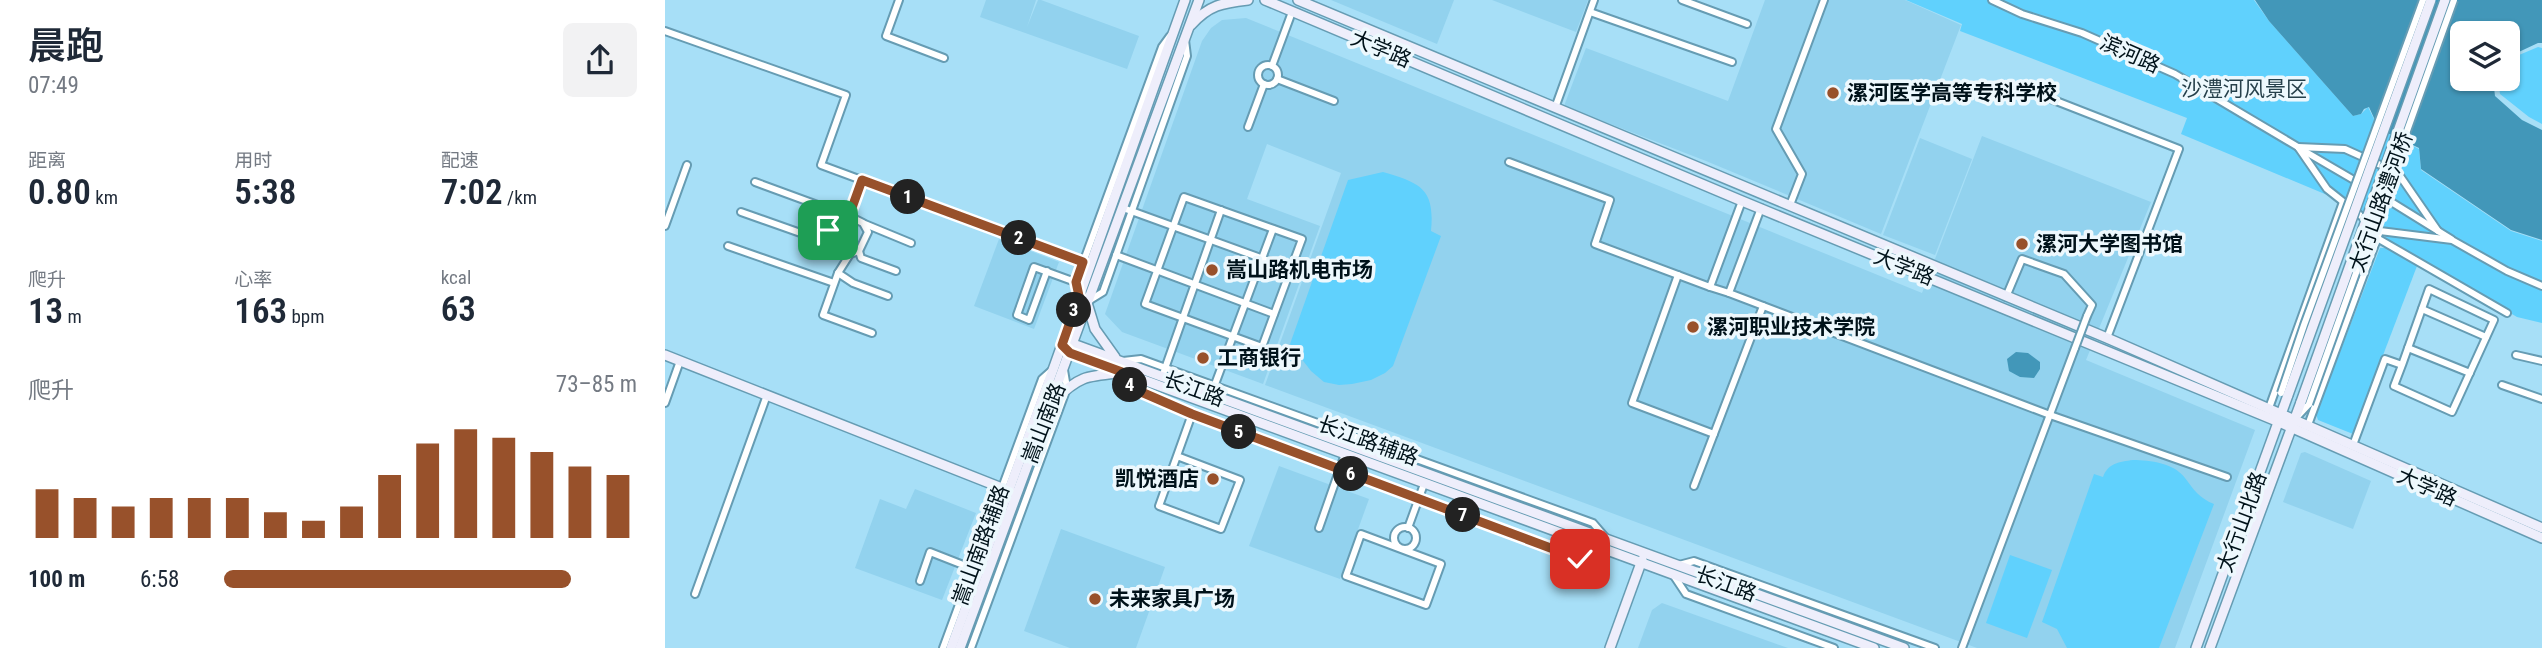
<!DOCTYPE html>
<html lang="zh">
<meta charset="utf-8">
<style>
body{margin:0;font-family:"Roboto Condensed","Noto Sans SC",sans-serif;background:#f2f2f3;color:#1f2937;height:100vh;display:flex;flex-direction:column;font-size:26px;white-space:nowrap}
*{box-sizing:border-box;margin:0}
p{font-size:23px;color:#747a83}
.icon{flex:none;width:38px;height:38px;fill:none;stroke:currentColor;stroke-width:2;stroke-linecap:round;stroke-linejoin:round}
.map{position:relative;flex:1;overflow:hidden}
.drawer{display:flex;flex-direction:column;background:#fff;width:665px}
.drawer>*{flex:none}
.controls{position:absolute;left:1785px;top:21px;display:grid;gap:14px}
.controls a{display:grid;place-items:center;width:70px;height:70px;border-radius:10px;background:#fff;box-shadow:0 2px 5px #0004;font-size:35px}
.pin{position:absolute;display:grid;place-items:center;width:60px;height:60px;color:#fff;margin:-30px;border-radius:14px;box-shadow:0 4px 10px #0006}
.km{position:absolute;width:35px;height:35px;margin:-18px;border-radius:50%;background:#222;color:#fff;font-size:19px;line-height:35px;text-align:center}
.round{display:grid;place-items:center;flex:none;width:74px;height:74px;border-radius:10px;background:#f2f2f3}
.overview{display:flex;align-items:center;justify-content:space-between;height:119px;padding:0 28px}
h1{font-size:38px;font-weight:600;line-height:52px}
.stats{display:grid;grid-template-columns:repeat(3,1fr);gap:10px;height:119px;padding:7px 28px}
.stats div{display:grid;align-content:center}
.stats b{font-size:35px;font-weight:600}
.stats small{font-size:19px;font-weight:400}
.stats p{font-size:19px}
.chart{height:196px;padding:14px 28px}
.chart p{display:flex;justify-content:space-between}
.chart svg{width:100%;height:126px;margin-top:7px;stroke:#98512b;stroke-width:6}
ul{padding:0 28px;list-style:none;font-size:23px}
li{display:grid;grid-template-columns:112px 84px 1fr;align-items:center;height:52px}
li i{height:18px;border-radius:9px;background:#98512b}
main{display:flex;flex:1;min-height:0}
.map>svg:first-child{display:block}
.built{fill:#92d2ee}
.green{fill:#60d1fd}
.water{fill:#4297b9}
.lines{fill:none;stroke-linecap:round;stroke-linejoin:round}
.street-casing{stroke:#669cb3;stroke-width:10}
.secondary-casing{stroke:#669cb3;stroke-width:12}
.street{stroke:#fff;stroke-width:6}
.secondary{stroke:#eeeefb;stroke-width:9}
.street-bridge-casing{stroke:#669cb3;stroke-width:10;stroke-linecap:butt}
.secondary-bridge-casing{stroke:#669cb3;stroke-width:12;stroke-linecap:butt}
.street-bridge{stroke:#fff;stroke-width:6}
.secondary-bridge{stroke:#eeeefb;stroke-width:9}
.route-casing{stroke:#fff;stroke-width:14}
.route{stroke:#98512b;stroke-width:9}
.poi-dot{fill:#98512b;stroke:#edf8fd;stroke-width:2.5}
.labels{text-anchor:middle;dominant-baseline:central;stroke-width:7;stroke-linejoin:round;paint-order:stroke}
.street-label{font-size:21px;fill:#00121a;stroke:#edf8fd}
.park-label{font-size:21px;fill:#26404b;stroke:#edf8fd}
.poi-label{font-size:21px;font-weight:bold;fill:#00121a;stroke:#edf8fd;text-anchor:start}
</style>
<main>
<section class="drawer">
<div class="overview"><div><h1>晨跑</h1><p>07:49</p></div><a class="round"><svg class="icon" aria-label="share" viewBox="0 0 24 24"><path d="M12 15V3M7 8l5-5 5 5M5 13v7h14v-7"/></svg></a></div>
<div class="stats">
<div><p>距离</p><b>0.80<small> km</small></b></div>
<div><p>用时</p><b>5:38</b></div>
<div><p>配速</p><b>7:02<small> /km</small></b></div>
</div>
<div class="stats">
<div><p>爬升</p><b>13<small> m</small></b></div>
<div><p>心率</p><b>163<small> bpm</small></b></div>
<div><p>kcal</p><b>63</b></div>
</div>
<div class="chart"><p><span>爬升</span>73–85 m</p>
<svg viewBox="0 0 160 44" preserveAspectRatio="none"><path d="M5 44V27M15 44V30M25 44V33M35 44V30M45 44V30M55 44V30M65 44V35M75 44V38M85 44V33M95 44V22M105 44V11M115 44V6M125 44V9M135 44V14M145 44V19M155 44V22"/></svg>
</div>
<ul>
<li><b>100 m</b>6:58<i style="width:84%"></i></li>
</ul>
</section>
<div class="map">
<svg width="1877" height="648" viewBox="0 0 1877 648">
<rect width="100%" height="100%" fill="#a7dff7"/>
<!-- built -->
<g class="built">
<polygon points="321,0 371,0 362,27 373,0 376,0 474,36 462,69 315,17"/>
<polygon points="666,0 789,0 772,44"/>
<polygon points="827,0 923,0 911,32"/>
<polygon points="1100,0 1240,0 1296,25 1216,234 1041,161 899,106 921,48 1063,101"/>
<polygon points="581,18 1257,293 1317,136 1486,202 1421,360 1590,430 1510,648 1312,648 600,385 676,173 602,144 582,199 655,226 598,384 457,332 440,314 537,41 546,28 557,20"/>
<polygon points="1255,138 1307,159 1270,255 1218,235"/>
<polygon points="334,239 394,262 369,329 309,306"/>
<polygon points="1640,452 1706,481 1688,529 1618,502 1636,453"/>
<polygon points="614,466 704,499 675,579 584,546"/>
<polygon points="250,489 311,513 277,600 190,568 215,499 241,509"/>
<polygon points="396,529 500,567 471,648 405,648 359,631"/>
<polygon points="997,603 1123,648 973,648 987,610"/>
</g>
<!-- green -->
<g class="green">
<path d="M1241,0h348l15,21 84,95 8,-2 7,-7 11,22 40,20 2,21 90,61 31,10v82l-25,-6 -129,-76c-12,-20 -32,-42 -56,-44l-151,-63 6,-16 -227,-87 2,-7z"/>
<polygon points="1873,47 1877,48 1877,124 1864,117 1835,94 1833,79 1843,79 1843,64 1854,55"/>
<path d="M718,172c38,11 52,17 48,59l10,5 -48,130 -8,7 -14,7 -19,4 -13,1 -15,-3 -13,-11 -21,-27 58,-164z"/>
<polygon points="1715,248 1723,248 1752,266 1688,434 1653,420 1651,414"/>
<path d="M1468,460c17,0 41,3 52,18 9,12 14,20 29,26l-55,144h-92l-10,-19 -15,-7 52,-148 9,3c5,-14 16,-15 30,-17z"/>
<polygon points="1345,555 1387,570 1362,638 1321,623"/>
</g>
<!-- water -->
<g class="water">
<polygon points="1590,0 1877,0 1877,43 1873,43 1843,57 1843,33 1797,33 1797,79 1828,79 1830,96 1857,120 1877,130 1877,240 1846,230 1756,169 1754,148 1714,129 1704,107 1699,109 1696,114 1688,116 1604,21"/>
<polygon points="1351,352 1363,353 1375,362 1375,369 1369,378 1355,377 1344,371 1342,359"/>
</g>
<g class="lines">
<defs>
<g id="street">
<polyline points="234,0 221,36 279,58"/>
<polyline points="1017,0 1082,24"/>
<polyline points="1327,0 1357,14 1417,33 1510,74 1633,147 1662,189 1715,231 1787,240 1842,271 1877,286"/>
<polyline points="925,12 1067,62"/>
<polyline points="0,31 181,95 156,165 418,262"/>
<circle cx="603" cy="75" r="10"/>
<polyline points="607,66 627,12"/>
<polyline points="612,79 669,101"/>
<polyline points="1386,99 1514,149 1442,338"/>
<polyline points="890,108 929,0"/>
<polyline points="583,127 599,84"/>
<polyline points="1633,147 1680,149 1733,173 1773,231"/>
<polyline points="1634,148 1694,183"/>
<polyline points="844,162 945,200 930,244 1045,287 1077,201"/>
<polyline points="90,182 158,207 169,215"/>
<polyline points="1715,195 1786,239"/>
<polygon points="519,197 637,239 597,347 480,304"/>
<polyline points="1125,205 1137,174 1111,129 1159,0"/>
<polyline points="458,208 626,269"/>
<polyline points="1096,208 1064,293 1385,415 1562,477"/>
<polyline points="76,212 161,242"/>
<polyline points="184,216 198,223 203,232 194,251 185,254 161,242 163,231 169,215 184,216 197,180"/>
<polyline points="200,224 246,243"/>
<polyline points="0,226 22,165"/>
<polyline points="1712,238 1842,313"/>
<polyline points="63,246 169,283"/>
<polyline points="194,251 196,258 231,271"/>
<polyline points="185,254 173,273 158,315 207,333"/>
<polyline points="451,255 609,314"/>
<polyline points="382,271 364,320 352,315 369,267 413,283"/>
<polyline points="173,273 188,283 223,296"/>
<polyline points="1013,275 967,403 1049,434"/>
<polyline points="1045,287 1064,293"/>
<polyline points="414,294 411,282 497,47 505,36"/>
<polyline points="1341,297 1357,259 1399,274 1427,305 1422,316"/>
<polyline points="425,300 438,292 522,56 520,40"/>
<polyline points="1757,309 1821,337"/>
<polyline points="1743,348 1805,373"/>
<polyline points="1851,355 1877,361"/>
<polyline points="458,361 476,359 928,523 940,537"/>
<polyline points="457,372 467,388 527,414 914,559 941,551"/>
<polyline points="497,377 556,210"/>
<polyline points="1837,385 1877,399"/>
<polyline points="549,387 608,229"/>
<polyline points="0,403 15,361"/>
<polyline points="1604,408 1678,202"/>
<polyline points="1631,418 1644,404"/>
<polyline points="1643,425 1715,231"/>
<polyline points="1688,445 1720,359 1737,365 1729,386 1787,412 1829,320 1764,289 1737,365"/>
<polyline points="512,456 575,480 556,529 494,506 527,414"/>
<polyline points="1029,486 1098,306"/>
<circle cx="740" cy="538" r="11"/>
<polyline points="654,528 680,454"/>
<polyline points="743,528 759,484"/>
<polygon points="696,534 776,564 761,605 681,576"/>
<polyline points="1014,565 1029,561 1270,648"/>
<polyline points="1009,576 1021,594 1169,648"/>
<polyline points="255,581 265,552 311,570"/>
<polyline points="30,594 102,395"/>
<polyline points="278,648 377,379 386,371"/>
<polyline points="306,648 402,388 399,370"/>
<polyline points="1297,648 1410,348"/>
</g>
<g id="secondary">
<polyline points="600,0 1077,201 1614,422 1877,538"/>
<polyline points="633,0 1442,338 1877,528"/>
<path d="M526,25c18,-20 31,-22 57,-25"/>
<polyline points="423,306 430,329 450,357"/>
<polyline points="397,345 408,344 1239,648"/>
<polyline points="397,345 405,353 1209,648"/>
<polyline points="0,355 347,492"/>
<path d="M390,400c24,-24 32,-24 64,-27"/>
<polyline points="286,648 389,367 520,0"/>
<polyline points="295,648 534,0"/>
<polyline points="945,648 977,560"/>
<polyline points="1531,648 1623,395"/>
<polyline points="1545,648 1636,402"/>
</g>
</defs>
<!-- street casing -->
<use href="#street" class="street-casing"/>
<!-- secondary casing -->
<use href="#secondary" class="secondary-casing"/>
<!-- street -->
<use href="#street" class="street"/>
<!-- secondary -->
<use href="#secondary" class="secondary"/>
<defs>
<g id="street-bridge">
<polyline points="1410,348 1422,316"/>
<polyline points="1616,393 1639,325 1758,0"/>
<polyline points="1644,404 1789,0"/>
</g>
<g id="secondary-bridge">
<polyline points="1623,395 1766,0"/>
<polyline points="1636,402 1780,0"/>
</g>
</defs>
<!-- street-bridge casing -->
<use href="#street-bridge" class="street-bridge-casing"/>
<!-- secondary-bridge casing -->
<use href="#secondary-bridge" class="secondary-bridge-casing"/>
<!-- street-bridge -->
<use href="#street-bridge" class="street-bridge"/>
<!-- secondary-bridge -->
<use href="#secondary-bridge" class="secondary-bridge"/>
</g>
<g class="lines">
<defs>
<polyline id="route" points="163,230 169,215 184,216 197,180 418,262 411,282 414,296 397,345 405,353 457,372 467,388 527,414 915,559"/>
</defs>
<!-- route casing -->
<use href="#route" class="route-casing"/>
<!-- route -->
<use href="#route" class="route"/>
</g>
<!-- markers -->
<g class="poi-dot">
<circle cx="1168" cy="93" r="7"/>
<circle cx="1357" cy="244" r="7"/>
<circle cx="547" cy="270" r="7"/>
<circle cx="1028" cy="327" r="7"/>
<circle cx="538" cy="358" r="7"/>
<circle cx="548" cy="479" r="7"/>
<circle cx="430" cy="599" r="7"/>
</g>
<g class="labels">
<!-- street labels -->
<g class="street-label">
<text transform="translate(716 49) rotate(23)">大学路</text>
<text transform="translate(1465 54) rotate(24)">滨河路</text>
<text transform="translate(1716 202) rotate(-70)">太行山路澧河桥</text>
<text transform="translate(1239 267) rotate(22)">大学路</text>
<text transform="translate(529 389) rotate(20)">长江路</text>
<text transform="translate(379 423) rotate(-69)">嵩山南路</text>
<text transform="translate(703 441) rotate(20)">长江路辅路</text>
<text transform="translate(1762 487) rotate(24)">大学路</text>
<text transform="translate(1577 522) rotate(-70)">太行山北路</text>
<text transform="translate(316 545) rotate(-70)">嵩山南路辅路</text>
<text transform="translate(1061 584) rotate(20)">长江路</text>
</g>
<!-- park labels -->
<g class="park-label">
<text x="1579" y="89">沙澧河风景区</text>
</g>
<!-- poi labels -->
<g class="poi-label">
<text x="1182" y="93">漯河医学高等专科学校</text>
<text x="1371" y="244">漯河大学图书馆</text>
<text x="561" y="270">嵩山路机电市场</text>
<text x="1042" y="327">漯河职业技术学院</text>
<text x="552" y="358">工商银行</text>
<text x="534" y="479" text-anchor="end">凯悦酒店</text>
<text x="444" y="599">未来家具广场</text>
</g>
</g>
</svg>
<div class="controls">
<a><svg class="icon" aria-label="layers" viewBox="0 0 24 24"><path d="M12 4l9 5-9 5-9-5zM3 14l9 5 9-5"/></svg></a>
</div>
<div class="pin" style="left:163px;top:230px;background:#1e9e55"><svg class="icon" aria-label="arrive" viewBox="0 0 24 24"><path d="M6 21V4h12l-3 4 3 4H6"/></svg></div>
<div class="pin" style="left:915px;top:559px;background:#d93025"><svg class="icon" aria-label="check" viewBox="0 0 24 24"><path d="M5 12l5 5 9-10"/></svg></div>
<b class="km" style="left:243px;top:197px">1</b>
<b class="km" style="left:354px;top:238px">2</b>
<b class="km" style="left:409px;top:310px">3</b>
<b class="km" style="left:465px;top:385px">4</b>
<b class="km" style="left:574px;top:432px">5</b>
<b class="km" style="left:686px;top:474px">6</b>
<b class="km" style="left:798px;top:515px">7</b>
</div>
</main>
